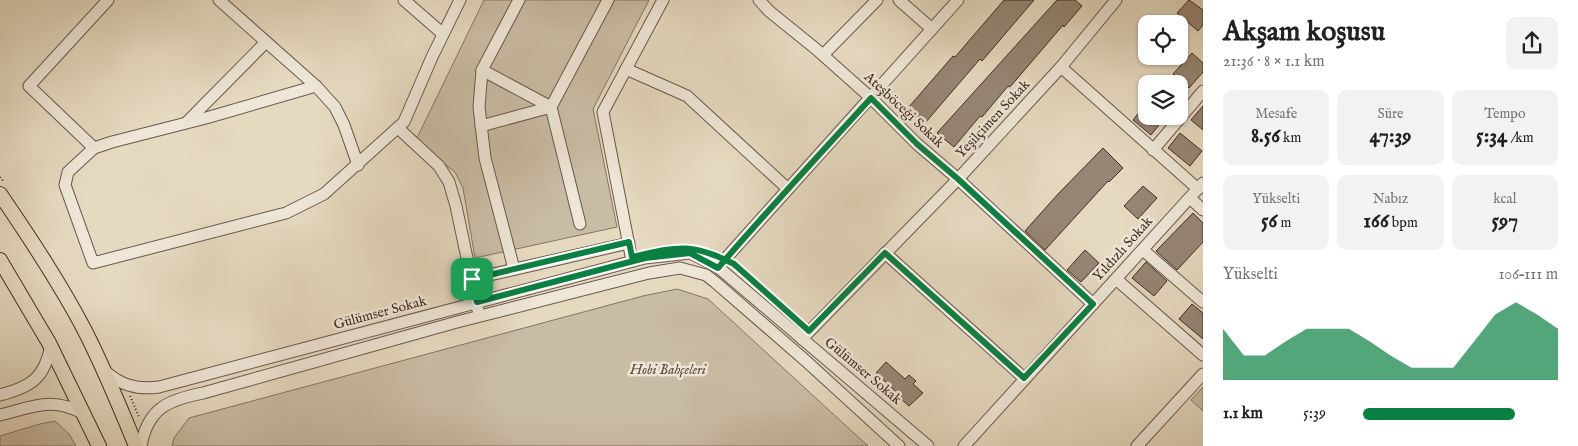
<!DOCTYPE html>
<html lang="tr">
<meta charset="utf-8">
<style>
body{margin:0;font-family:"IM FELL English",serif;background:#f2f2f2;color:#222;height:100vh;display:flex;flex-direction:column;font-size:19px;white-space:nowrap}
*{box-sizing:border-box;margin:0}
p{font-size:16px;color:#767676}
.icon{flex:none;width:28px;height:28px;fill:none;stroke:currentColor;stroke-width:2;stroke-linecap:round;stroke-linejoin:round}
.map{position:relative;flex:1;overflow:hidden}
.drawer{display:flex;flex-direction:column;background:#fff;width:375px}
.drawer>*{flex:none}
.buttons{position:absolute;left:1138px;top:15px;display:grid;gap:10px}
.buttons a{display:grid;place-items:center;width:50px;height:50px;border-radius:10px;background:#fff;box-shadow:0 1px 4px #0004;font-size:25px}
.pin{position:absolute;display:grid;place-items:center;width:42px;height:42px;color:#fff;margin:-21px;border-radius:10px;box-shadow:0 2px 8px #0006}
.round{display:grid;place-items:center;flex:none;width:52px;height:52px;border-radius:10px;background:#f2f2f2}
.overview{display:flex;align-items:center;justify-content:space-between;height:85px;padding:0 20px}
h1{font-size:28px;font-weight:800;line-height:38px}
.figures{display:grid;grid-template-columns:repeat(3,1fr);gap:8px;height:85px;padding:5px 20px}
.figures div{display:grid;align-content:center;border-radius:10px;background:#f2f2f2;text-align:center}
.figures b{font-size:21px;font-weight:800}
.figures small{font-size:14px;font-weight:400}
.figures p{font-size:14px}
.chart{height:140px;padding:10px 20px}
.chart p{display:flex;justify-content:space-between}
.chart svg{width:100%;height:90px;margin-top:5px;fill:#0b8043;opacity:.7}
ul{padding:0 20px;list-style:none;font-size:16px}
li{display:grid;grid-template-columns:80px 60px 1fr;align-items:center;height:38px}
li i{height:12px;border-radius:6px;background:#0b8043}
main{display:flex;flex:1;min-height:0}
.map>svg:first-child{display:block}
.green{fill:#c9bca5;stroke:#857464}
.building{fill:#968675;stroke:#412d24}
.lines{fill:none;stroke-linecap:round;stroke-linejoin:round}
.minor-casing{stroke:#6a584b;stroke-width:13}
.major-casing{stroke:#412d24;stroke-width:16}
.path{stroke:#412d24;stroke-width:2;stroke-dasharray:1 2.5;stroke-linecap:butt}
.minor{stroke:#eee6d6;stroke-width:11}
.major{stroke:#e5d9c0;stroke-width:14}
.route-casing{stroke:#fff;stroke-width:10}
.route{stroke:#0b8043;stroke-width:6}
.labels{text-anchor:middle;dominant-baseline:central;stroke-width:5;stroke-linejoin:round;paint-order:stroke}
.street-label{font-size:14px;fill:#412d24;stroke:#eee6d6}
.park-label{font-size:14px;font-style:italic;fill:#5c4a3e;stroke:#eee6d6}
</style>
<main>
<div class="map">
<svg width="1203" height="446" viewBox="0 0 1203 446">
<rect width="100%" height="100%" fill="#e5d9c0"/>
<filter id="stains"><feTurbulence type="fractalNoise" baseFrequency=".004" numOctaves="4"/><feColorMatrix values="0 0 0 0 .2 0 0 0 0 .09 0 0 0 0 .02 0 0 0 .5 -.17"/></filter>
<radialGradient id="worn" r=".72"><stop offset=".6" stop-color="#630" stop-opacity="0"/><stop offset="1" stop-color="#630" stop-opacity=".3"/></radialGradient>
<!-- green -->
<g class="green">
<polygon points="484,0 649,0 593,109 617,227 475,258 463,188 455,172 415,142"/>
<polygon points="677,289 708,299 868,446 172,446 174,438 189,418 643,296"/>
<polygon points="1203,387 1203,411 1191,400"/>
<polygon points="55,421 69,434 76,446 0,446 0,436 40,424"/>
</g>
<!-- building -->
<g class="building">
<polygon points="1004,0 1034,0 982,61 980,59 925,123 908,108 953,56 955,57"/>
<polygon points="1057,0 1075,0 1082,6 1064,27 1063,25 1010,87 1008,86 982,117 980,116 954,147 937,133"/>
<polygon points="1189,0 1203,10 1203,25 1198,31 1177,13"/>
<polygon points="1192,53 1203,63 1203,72 1189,88 1173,74"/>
<polygon points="1146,104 1146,116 1166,116 1151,135 1133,120"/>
<polygon points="1203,106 1203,130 1191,120"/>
<polygon points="1180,133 1202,151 1190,166 1168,148"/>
<polygon points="1103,148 1123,168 1109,182 1108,181 1045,250 1025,231 1058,194"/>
<polygon points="1143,186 1157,198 1138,219 1124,206"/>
<polygon points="1193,213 1203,223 1203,242 1177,270 1156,251"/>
<polygon points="1085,250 1099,263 1081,282 1067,270"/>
<polygon points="1146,262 1167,281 1154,296 1132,278"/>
<polygon points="1192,304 1203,313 1203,339 1179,319"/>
<polygon points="886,362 905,379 909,375 916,381 913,384 923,393 909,406 893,392 895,391 876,373"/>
</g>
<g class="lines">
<defs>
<g id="minor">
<polyline points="219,0 316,86 335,107 344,125 358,165"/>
<polyline points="404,0 443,34"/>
<polyline points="759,0 769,11 816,49 871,98 917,144 958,179 1093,304"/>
<polyline points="899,0 932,29"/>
<polyline points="823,55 877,0"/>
<polyline points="1061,67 1198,189"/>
<polyline points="626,69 687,96 788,189"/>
<polyline points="316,86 206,118 112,142 94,148 68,172 65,185 93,263 286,213 324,194 404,122 432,57 460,0"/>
<polyline points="187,122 266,42"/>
<polyline points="481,126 551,107 482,70"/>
<polyline points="398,128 439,166 449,182 456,206 478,310"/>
<polyline points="94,148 29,86 108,0"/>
<polyline points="1153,150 1203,91"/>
<polyline points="1190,198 1203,210"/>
<polyline points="580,224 551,107 608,0"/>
<polyline points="1143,250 1203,302"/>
<polyline points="885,253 1024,378"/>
<polyline points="632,261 603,112 663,0"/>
<polyline points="718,267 958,0"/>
<polyline points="514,269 485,158 479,107 482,70 519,0"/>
<polyline points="472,279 629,243"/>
<polyline points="1116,279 1203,355"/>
<polyline points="802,339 958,179 1061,67 1116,0"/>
<path d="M104,370c16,15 32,20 55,17l486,-129 45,-5 28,14 210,179"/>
<path d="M0,395c31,-8 45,-17 51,-50"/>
<path d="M0,415c33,-8 52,-19 84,-1"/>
<path d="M141,446c7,-38 27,-46 62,-53l254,-71 192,-49 31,-5 26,7 9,7 91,79 93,85"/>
<polyline points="964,446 1203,183"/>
<polyline points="1137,446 1203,374"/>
</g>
<g id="major">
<path d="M0,194c30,44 60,89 85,137 19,37 35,76 51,115"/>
<polyline points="0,260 49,343 99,446"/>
</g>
</defs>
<!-- minor casing -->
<use href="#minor" class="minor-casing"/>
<!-- major casing -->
<use href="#major" class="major-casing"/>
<!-- path -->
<g class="path">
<polyline points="0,177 4,182"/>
<polyline points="734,264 759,286"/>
<polyline points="130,396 139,417"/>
</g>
<!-- minor -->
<use href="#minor" class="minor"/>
<!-- major -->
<use href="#major" class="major"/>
</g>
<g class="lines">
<defs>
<path id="route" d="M472,279l157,-37 3,15c45,-10 59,-15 102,7l75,67 76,-78 139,125 69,-74 -135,-125 -41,-35 -46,-46c-51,56 -103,112 -153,170l-28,-15 -45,5 -168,44 -5,-23"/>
</defs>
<!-- route casing -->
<use href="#route" class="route-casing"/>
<!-- route -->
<use href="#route" class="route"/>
</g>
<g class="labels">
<!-- street labels -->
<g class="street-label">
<text transform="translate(904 110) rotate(43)">Ateşböceği Sokak</text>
<text transform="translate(993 119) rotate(-47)">Yeşilçimen Sokak</text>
<text transform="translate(1123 249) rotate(-48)">Yıldızlı Sokak</text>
<text transform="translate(380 313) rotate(-15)">Gülümser Sokak</text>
<text transform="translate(863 371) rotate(40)">Gülümser Sokak</text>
</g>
<!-- park labels -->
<g class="park-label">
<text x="668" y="370">Hobi Bahçeleri</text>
</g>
</g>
<rect width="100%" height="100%" filter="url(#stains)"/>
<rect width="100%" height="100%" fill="url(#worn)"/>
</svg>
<div class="buttons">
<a><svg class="icon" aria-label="locate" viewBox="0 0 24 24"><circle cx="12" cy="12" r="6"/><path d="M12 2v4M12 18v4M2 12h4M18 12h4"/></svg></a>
<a><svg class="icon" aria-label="layers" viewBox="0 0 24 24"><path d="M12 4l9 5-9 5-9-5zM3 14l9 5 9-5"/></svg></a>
</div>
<div class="pin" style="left:472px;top:279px;background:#1e9e55"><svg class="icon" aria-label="arrive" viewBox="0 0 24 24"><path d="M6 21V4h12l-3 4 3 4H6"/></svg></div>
</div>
<section class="drawer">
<div class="overview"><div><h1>Akşam koşusu</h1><p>21:36 · 8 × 1.1 km</p></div><a class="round"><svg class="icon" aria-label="share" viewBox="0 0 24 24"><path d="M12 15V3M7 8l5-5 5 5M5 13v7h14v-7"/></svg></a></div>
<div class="figures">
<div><p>Mesafe</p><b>8.56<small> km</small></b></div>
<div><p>Süre</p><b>47:39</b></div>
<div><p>Tempo</p><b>5:34<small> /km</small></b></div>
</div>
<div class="figures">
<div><p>Yükselti</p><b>56<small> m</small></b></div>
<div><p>Nabız</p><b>166<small> bpm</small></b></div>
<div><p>kcal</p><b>597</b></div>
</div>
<div class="chart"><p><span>Yükselti</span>106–111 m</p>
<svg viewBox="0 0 160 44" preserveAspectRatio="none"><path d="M0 44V19L10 32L20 32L30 25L40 19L50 19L60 19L70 25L80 32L90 38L100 38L110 38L120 25L130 12L140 6L150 12L160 19V44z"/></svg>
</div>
<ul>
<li><b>1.1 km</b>5:39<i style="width:78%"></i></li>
</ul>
</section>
</main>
